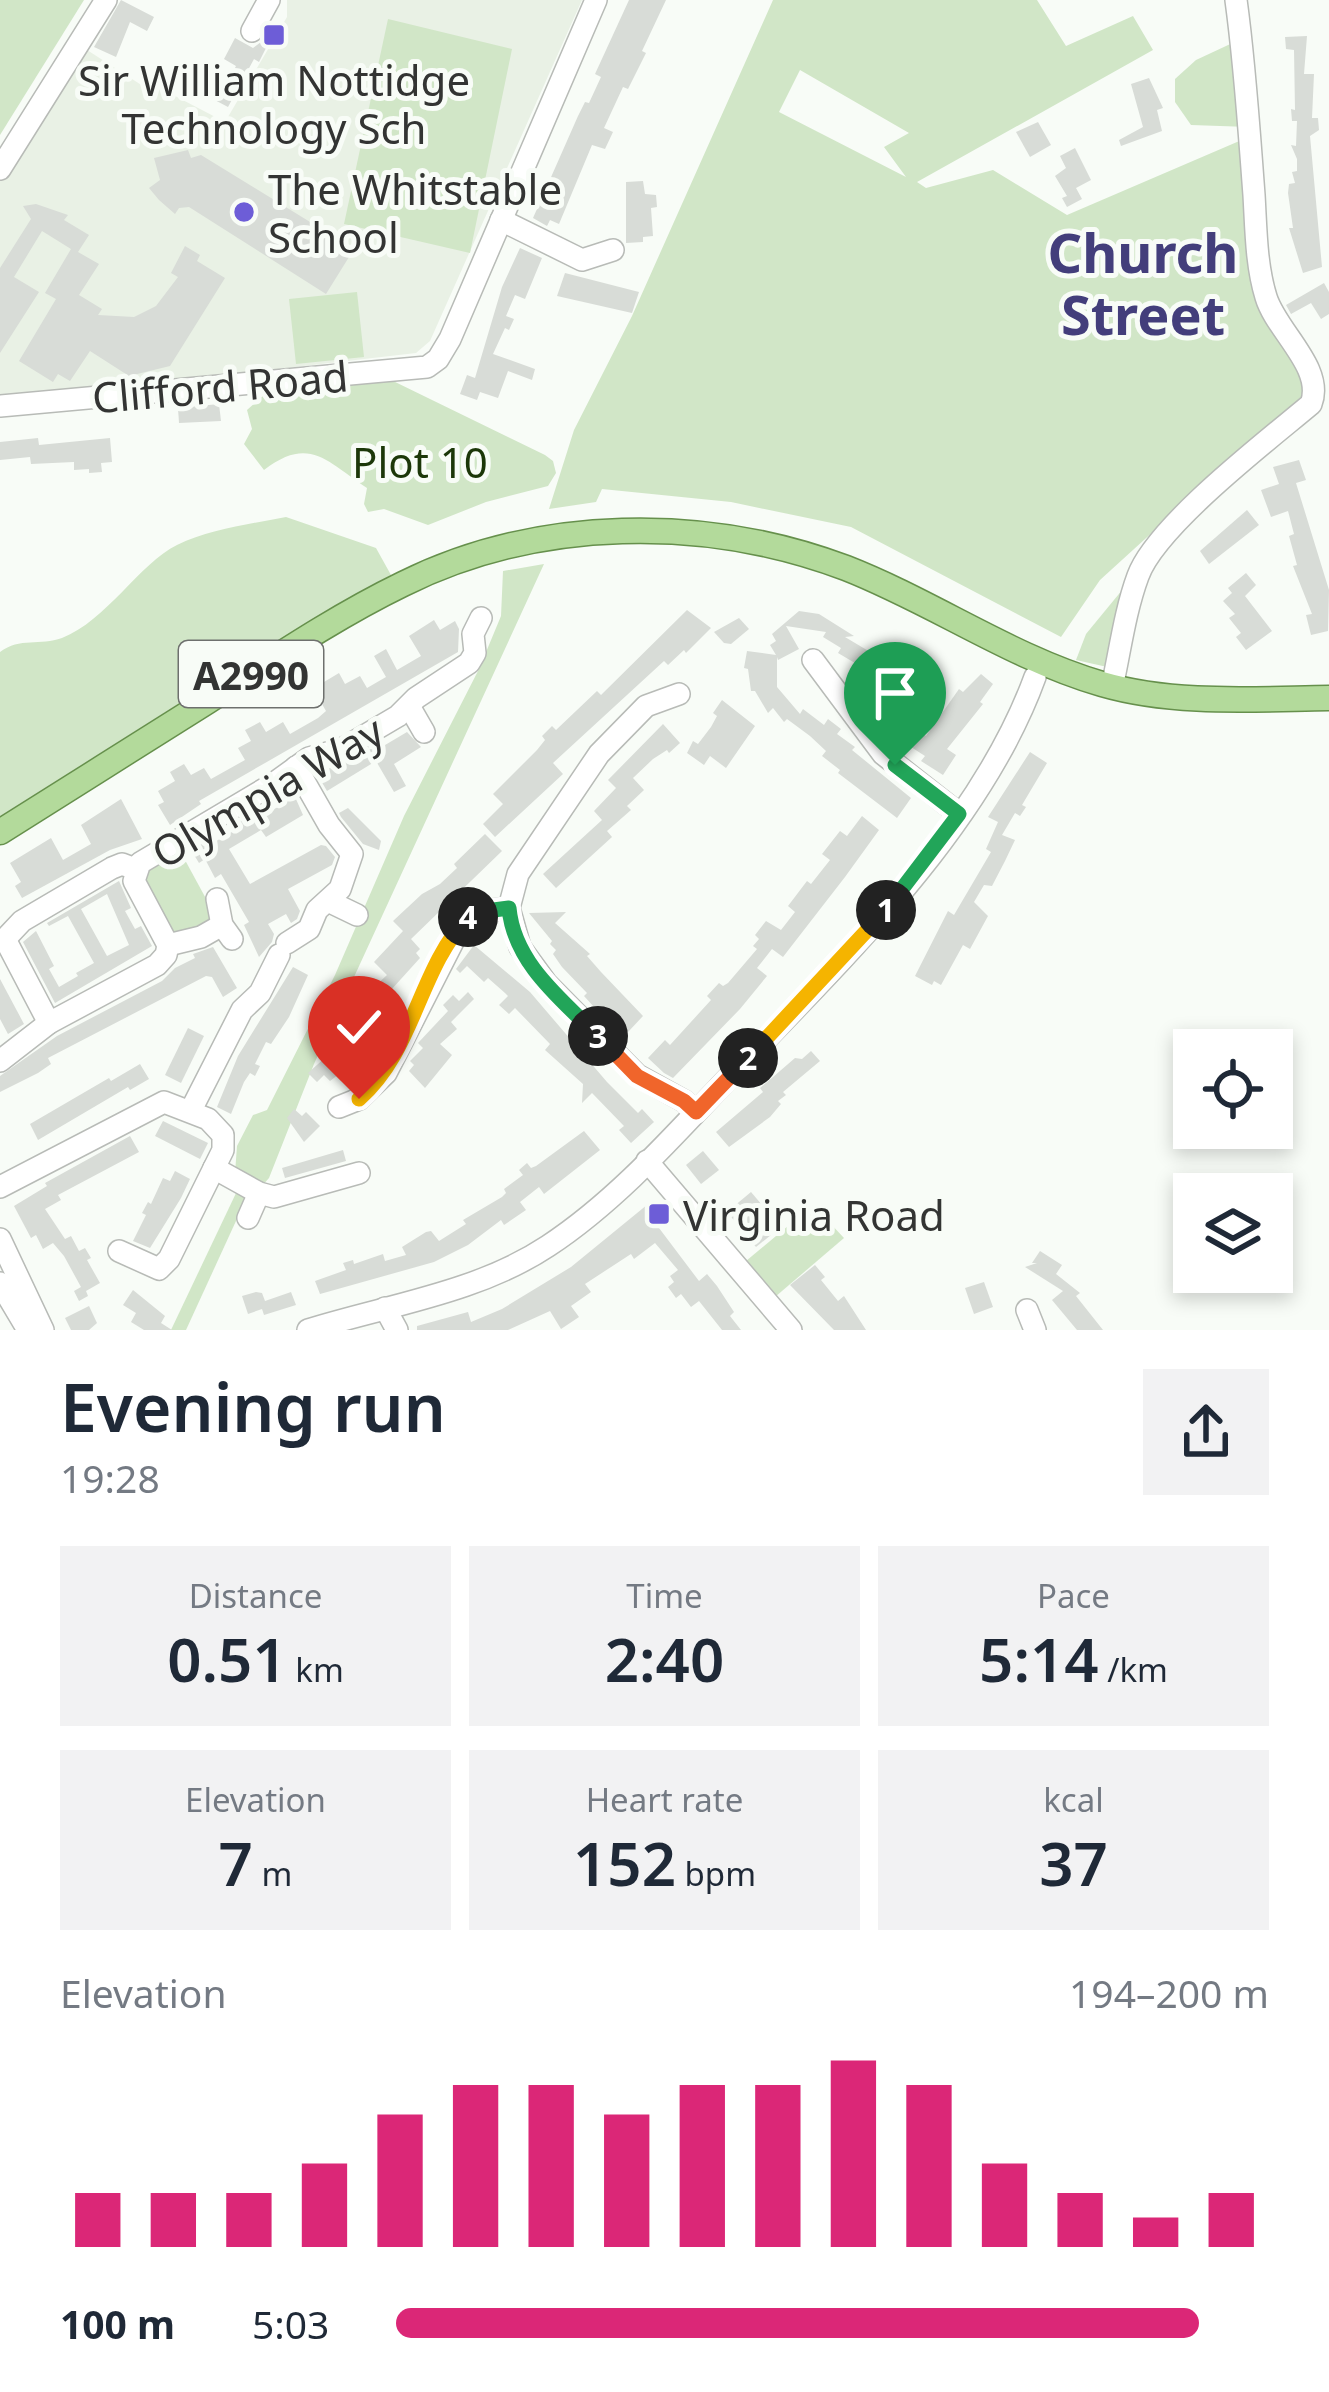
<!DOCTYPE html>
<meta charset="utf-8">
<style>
body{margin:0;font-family:"Noto Sans",sans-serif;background:#f2f2f3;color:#1f2937;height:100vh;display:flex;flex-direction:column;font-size:45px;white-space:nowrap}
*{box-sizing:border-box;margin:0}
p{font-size:39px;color:#747a83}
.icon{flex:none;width:66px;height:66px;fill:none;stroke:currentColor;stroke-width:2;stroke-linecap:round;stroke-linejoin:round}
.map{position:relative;height:1330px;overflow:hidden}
.side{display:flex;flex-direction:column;background:#fff;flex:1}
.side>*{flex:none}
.fabs{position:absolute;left:1173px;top:1029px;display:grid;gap:24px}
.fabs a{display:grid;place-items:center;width:120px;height:120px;border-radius:0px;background:#fff;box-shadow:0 6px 18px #0003;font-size:60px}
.pin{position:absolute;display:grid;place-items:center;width:102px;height:102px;color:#fff;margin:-123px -51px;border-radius:50% 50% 50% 0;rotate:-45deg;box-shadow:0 0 12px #0007}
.pin .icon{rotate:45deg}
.km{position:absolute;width:60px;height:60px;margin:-30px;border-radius:50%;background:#222;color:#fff;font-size:33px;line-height:60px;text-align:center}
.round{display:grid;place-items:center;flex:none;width:126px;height:126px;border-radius:0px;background:#f2f2f3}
.summary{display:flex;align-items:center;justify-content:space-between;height:204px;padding:0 60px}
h1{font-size:66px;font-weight:600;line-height:90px}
.stats{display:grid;grid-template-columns:repeat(3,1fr);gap:18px;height:204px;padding:12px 60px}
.stats div{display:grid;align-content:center;border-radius:0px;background:#f2f2f3;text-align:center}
.stats b{font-size:60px;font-weight:600}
.stats small{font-size:33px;font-weight:400}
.stats p{font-size:33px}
.chart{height:336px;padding:24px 60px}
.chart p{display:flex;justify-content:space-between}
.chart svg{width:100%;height:216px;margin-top:12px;stroke:#db2777;stroke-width:6}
ul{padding:0 60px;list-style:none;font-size:39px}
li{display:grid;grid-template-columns:192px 144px 1fr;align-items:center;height:90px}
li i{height:30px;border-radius:15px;background:#db2777}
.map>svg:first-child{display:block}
.built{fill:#e9f1e5}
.green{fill:#d1e6c7;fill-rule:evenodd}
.building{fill:#d8dcd7;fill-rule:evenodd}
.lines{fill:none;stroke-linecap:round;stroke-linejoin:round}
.minor-casing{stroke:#b8bbb7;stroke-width:24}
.major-casing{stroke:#66904c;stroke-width:27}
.minor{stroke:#fff;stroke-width:21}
.major{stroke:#b3da9b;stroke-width:24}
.split-1-casing{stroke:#fff;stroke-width:24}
.split-2-casing{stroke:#fff;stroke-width:24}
.split-3-casing{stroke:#fff;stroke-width:24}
.split-4-casing{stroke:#fff;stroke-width:24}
.split-5-casing{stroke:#fff;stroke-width:24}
.split-1{stroke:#22a559;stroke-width:15}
.split-2{stroke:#f5b400;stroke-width:15}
.split-3{stroke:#f0652b;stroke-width:15}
.split-4{stroke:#22a559;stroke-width:15}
.split-5{stroke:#f5b400;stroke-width:15}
.poi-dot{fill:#6d5dd7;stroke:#f8fcf7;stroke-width:4.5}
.labels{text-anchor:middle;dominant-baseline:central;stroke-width:10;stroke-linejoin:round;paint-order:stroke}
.shield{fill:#f8fcf7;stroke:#6e706e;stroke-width:3}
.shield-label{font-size:39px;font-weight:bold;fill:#333433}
.poi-label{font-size:42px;fill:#333433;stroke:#f8fcf7;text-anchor:start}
.street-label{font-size:42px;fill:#333433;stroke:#f8fcf7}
.park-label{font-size:42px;fill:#1c3709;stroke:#f8fcf7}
.district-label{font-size:54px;font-weight:bold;fill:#433e7b;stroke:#f8fcf7}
</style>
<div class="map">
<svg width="1329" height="1330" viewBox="0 0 1329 1330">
<rect width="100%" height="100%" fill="#f8fcf7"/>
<!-- built -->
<polygon class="built" points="287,0 582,0 430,341 416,353 0,401 0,171 84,48 146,88 154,85 225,122 287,17"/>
<!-- green -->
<g class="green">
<polygon points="0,0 84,0 0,135"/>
<path d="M773,0h264l29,46 67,-30 20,34 -236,132 9,6 67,-18 74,45 177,-76 19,171 42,72 -4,15 -201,183 -39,57 -210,-110 -120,-25 -129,-13 -6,13 -47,7 25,-79 58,-114zM800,70l109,63 -25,14 22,30 -127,-65z"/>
<polygon points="388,19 512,49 470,253 344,224"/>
<polygon points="1241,39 1249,127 1191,125 1175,102 1175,79 1196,60"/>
<polygon points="357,292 364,357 296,364 289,299"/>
<path d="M389,379l156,76 8,6 3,12 -8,13 -62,16 -58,23 -44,-16 -16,3 -4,-8 3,-16c-40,-26 -57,-53 -103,-18l-20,-26 8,-15 -5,-19 18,-16z"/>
<path d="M286,517l90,31 15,27 -78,44 -313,198v-165c20,-15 40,-6 62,-14 44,-17 78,-75 115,-93 33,-16 73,-21 109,-28z"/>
<polygon points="1146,561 1116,669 1076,660 1086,634"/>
<polygon points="544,564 314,1064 269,1178 261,1187 235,1173 237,1146 253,1115 267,1110 335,975 404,816 479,669 501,616 503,571"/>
<polygon points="179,849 210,906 213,921 175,939 141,874"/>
<polygon points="237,1191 247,1197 186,1330 171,1330"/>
<polygon points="813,1205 844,1238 775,1297 746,1261"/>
</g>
<!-- building -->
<g class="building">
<polygon points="121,0 154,17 147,31 130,22 116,57 94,47"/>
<polygon points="629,0 666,0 642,51 646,53 628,89 623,87 604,128 613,132 605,149 592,145 559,224 550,220 547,226 533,218 578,116 585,102 589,103 601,77 595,74"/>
<polygon points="1307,36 1304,74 1314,74 1312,118 1318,118 1319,130 1310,136 1322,267 1303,273 1289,228 1293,228 1288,193 1289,184 1295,183 1292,172 1297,171 1297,159 1291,145 1296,146 1297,121 1292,121 1291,109 1295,110 1294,50 1286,49 1285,37"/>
<polygon points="235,38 253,48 265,39 269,42 259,62 254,59 228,107 209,97 218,82 225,87 236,66 224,59"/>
<polygon points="1149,78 1163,108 1157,110 1162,131 1121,146 1119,140 1143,127 1131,84"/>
<polygon points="1038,122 1051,145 1030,157 1016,132"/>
<polygon points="1075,148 1091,180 1076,188 1082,199 1067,207 1062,198 1067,196 1055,176 1066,168 1060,156"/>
<polygon points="188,150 191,158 201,155 354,249 326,294 189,207 179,208 175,214 159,200 149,188 160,180 154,158"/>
<polygon points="643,181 645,194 656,195 657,207 651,208 653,236 643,237 643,242 626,243 626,182"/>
<polygon points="36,204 68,215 64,220 89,235 78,252 99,264 79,295 102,309 98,315 134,317 156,306 178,277 171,273 185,246 200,255 197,261 225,278 170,366 129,376 90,351 70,381 58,374 53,382 19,361 56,299 45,293 71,249 42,231 14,277 39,292 0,353 0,268 31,219 23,206"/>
<polygon points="520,248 542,258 525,299 515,295 506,316 514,319 509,330 505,328 493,354 535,369 532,380 508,371 498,398 480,392 477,400 460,394 467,375 475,378 502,287"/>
<polygon points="565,273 639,292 632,313 557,296"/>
<polygon points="1324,283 1329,292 1329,314 1321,319 1311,303 1291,314 1286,305"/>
<polygon points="219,404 221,421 179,423 178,408"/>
<polygon points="38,438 39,445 110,438 112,462 101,463 102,472 89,473 89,469 74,470 74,462 31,464 30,457 0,460 0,442"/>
<polygon points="1299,460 1306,480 1296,483 1329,590 1328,631 1311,635 1306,615 1312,614 1293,566 1297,565 1289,536 1294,534 1288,511 1271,517 1261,490 1279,484 1273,467"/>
<polygon points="1247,510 1259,525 1209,564 1200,551"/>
<polygon points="1246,573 1256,585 1245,596 1272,631 1246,650 1236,637 1241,633 1229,618 1235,614 1223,601 1232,593 1228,588"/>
<polygon points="687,610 711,628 686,653 684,650 668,665 664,661 553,763 563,774 495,837 483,824 503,804 493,794 537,750 545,740 542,736 552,726 556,730 597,691 601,695"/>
<polygon points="799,611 819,614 854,636 845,637 902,671 899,675 917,685 897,718 862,696 866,690 851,680 860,666 838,653 841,648 823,637 826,632 786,626 799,649 778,660 777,657 777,687 800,714 803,709 824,725 828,719 841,729 837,734 855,747 852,750 911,798 897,818 838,773 840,770 822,756 826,751 810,736 787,719 784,722 773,708 768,713 755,691 751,691 748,669 744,668 747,651 776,655 770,645 776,641 772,634"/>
<polygon points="739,618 749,629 731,644 724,643 714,632"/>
<polygon points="434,620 440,630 455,621 459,629 458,652 199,801 201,804 170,825 158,805 164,802 158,791 175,781 170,772 184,764 191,775 204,768 211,779 245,760 238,748 251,741 245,730 260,722 266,732 283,722 290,734 318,718 326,711 314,690 324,682 339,673 345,684 360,676 367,688 386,677 374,656 386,649 397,670 421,656 409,636"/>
<polygon points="981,674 993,684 980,702 983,704 947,749 956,755 943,775 921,761 925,756 897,738 900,734 892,728 898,718 926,736 959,689 963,692"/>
<polygon points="722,700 755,726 726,768 710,756 704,765 687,753 693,741 698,744 711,727 717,716 713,713"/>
<polygon points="663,724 680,743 669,753 667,750 653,759 633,778 644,790 627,806 631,810 607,831 612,837 556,888 543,874 602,820 594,811 616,788 608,780"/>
<polygon points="407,732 421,747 394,764 406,786 394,792 376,761 327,791 317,774 373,748 375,751"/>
<polygon points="1030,752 1047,763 1022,805 1026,807 1020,816 1015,813 1002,835 1015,840 1005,861 992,886 984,885 974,902 988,916 970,949 963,945 941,985 934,981 932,985 915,976 948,911 954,915 991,852 986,849 998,822 988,817"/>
<polygon points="292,790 303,815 266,837 261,830 229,849 250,884 321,845 326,846 335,857 332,865 288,889 300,911 297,919 291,923 286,914 268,924 274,934 272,942 259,957 244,925 249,922 221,874 215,878 205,859 199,863 191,850 205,842 208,846 240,827 237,823 254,813 257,819 283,804 291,799 288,792"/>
<polygon points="121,799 142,839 110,850 22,898 15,886 21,882 10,863 51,838 63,860 91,844 81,825"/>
<polygon points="348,808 381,841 379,850 363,844 341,817 339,813"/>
<polygon points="862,816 879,830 845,877 783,957 772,949 757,968 767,976 740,1009 673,1078 664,1073 648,1058 665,1040 670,1045 711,1000 707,996 719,983 723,986 728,983 757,949 753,946 759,939 755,935 766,921 781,930 795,912 788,906 807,881 811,884 830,860 822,854 840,831 847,836"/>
<polygon points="485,834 502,851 411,939 420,949 416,953 420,958 391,990 399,998 381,1015 388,1022 371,1039 377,1045 330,1081 324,1075 317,1082 308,1073 366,1021 360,1015 378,997 371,990 387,975 374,962 403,931 393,921 422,894 440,884 457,868 454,864"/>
<path d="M119,881l12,27 -6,3 10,18 6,-3 11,20 -97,57 -32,-61 13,-11 18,35 -5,3 10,18 19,-11 -2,-3 18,-10 -26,-47 -19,10 -2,-3zM107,894l22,51 -22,11 -26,-47z"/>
<polygon points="566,912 555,923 590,954 587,956 601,972 643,1016 628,1032 610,1015 605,1019 584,996 587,993 562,967 553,954 556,950 550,944 552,941 529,913"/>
<polygon points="474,945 530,992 607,1082 638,1113 642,1109 654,1122 631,1143 619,1130 624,1126 592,1093 582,1103 583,1084 545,1050 550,1044 515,1008 509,1014 499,1005 508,996 505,993 488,978 484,982 467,966 460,973 456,969"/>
<polygon points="213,947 237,988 223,997 212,977 206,976 48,1058 51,1064 38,1073 0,1092 0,1076 57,1036 162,981 175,968 195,958 193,954"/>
<polygon points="293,967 308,975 289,1017 271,1044 266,1042 255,1064 260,1066 255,1076 250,1073 244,1082 231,1114 217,1107 238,1056"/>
<polygon points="0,979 24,1024 8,1034 0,1019"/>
<polygon points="468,992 474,999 451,1022 457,1029 440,1044 452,1055 425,1088 409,1071 414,1065 410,1061 423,1048 418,1043 448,1011 443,1005 453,995 459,1001"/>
<polygon points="188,1028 204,1036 181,1083 165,1075"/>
<polygon points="811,1051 820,1061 783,1092 786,1095 778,1101 781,1104 770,1117 729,1147 716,1132 763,1092 760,1088 773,1077 795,1058 802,1059"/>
<polygon points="140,1064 149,1079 130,1090 128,1087 38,1140 30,1124 109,1078 111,1081"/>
<polygon points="294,1109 302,1116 306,1112 320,1126 304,1142 287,1118"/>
<polygon points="163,1121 208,1143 200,1159 155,1136"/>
<polygon points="584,1131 600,1150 544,1194 539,1187 520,1202 526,1210 504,1225 501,1220 468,1245 434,1262 320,1294 315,1281 346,1270 343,1263 353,1260 354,1264 383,1254 385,1261 406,1255 402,1247 426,1232 431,1231 439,1241 466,1224 463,1220 502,1197 506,1193 504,1189 523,1175 519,1170 527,1163 531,1168 536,1166"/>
<polygon points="130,1136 139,1152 58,1195 61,1200 45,1209 65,1239 71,1236 79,1251 85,1248 91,1258 87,1260 100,1283 86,1291 88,1296 79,1301 74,1291 81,1287 64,1256 53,1243 43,1249 36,1235 31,1238 14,1206 47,1186 45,1183"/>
<polygon points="343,1150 346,1161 285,1178 282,1168"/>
<polygon points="703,1151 719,1170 701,1184 686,1165"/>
<polygon points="175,1171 190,1179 181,1198 150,1248 133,1241 146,1215 142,1213 148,1202 151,1204 163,1178 170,1181"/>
<polygon points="751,1192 781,1227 756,1247 727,1212"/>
<polygon points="653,1200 669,1219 659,1228 699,1281 707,1274 717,1286 734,1312 730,1316 741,1330 722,1330 699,1301 691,1307 681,1294 676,1298 668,1287 674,1282 670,1276 678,1270 655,1243 634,1259 631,1254 585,1284 591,1292 571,1306 579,1317 561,1329 550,1311 508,1330 417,1330 417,1326 468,1312 471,1322 502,1309 571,1267"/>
<polygon points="1040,1251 1062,1265 1056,1274 1080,1293 1076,1296 1103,1330 1077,1330 1052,1300 1063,1291 1025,1267 1037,1263 1032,1263"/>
<polygon points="815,1265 825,1277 821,1280 838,1301 844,1296 866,1330 834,1330 790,1285"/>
<polygon points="984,1282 993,1307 974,1314 965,1288"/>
<polygon points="133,1290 165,1316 161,1323 172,1330 144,1330 131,1322 136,1313 123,1305"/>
<polygon points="256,1292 262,1293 265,1301 291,1292 296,1305 264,1315 262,1309 248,1314 242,1296"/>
<polygon points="89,1306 97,1323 89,1330 71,1330 65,1318"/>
</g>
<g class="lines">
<defs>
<g id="minor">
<polyline points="252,31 269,0"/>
<polyline points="0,169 106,0"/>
<polyline points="501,220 582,260 613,250"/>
<polyline points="0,406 427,367 438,359 450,339 596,0"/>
<polyline points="813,660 883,754 959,814"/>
<path d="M1112,687c8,-36 13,-76 26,-111 18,-50 129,-135 173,-172 14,-36 -35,-73 -45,-107 -10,-32 -10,-69 -12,-102 -5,-65 -9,-130 -18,-195"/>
<polyline points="679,694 646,706 599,754 518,874 509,908 520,947 547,984 637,1075 684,1101 696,1112"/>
<polyline points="409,706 424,732"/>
<polyline points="217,899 222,925 232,939"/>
<polyline points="328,901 357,915"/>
<polyline points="5,939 22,921 112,868 122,864 135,869"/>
<polyline points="5,939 49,1023"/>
<polyline points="287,943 309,929 317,910 340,889 352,854 329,825 296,767"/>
<polyline points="168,945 201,937 222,925"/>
<polyline points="0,1061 49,1023 157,965 166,955 168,945 134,881 140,863 273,784 309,758 342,749 398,716 416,698 469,663 475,653 473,634 481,618"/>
<polyline points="339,1107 359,1099 386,1073 461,926 478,912 509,908"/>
<polyline points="191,1110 242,1010 260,993 279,955"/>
<polyline points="647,1161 791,1330"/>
<polyline points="214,1168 259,1193 274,1197 359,1173"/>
<polyline points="0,1187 164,1102 208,1119 223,1135 223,1150 169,1259 159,1269 119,1251"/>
<polyline points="248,1218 259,1193"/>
<polyline points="0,1239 43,1330"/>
<polyline points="0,1283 28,1330"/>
<polyline points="385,1308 397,1330"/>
<polyline points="1027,1310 1035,1330"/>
<path d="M308,1330c80,-25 169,-37 240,-84 70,-46 129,-114 186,-174 109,-113 247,-246 301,-395"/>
</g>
<path id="major" d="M0,832c69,-44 139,-87 208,-131 64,-41 127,-84 195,-117 135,-67 302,-69 443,-16 87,34 166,90 256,116 72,21 153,15 227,14"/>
</defs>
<!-- minor casing -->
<use href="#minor" class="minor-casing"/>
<!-- major casing -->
<use href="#major" class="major-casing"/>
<!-- minor -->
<use href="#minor" class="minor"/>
<!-- major -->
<use href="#major" class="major"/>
</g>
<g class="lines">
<defs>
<polyline id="split-1" points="886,910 959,814 895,765"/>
<polyline id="split-2" points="748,1058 886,910"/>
<polyline id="split-3" points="598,1036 637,1076 684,1101 696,1112 748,1058"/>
<path id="split-4" d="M468,917l10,-5 31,-4c5,55 52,91 89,128"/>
<path id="split-5" d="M359,1099c56,-49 59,-129 109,-182"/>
</defs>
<!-- split-1 casing -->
<use href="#split-1" class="split-1-casing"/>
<!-- split-2 casing -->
<use href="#split-2" class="split-2-casing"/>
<!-- split-3 casing -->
<use href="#split-3" class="split-3-casing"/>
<!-- split-4 casing -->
<use href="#split-4" class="split-4-casing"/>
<!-- split-5 casing -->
<use href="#split-5" class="split-5-casing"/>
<!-- split-1 -->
<use href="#split-1" class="split-1"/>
<!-- split-2 -->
<use href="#split-2" class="split-2"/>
<!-- split-3 -->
<use href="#split-3" class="split-3"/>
<!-- split-4 -->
<use href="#split-4" class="split-4"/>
<!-- split-5 -->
<use href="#split-5" class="split-5"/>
</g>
<!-- markers -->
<g class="poi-dot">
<rect x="262" y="23" width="24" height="24" rx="6"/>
<circle cx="244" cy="212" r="12"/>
<rect x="647" y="1202" width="24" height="24" rx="6"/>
</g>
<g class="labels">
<!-- shield labels -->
<rect class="shield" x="179" y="641" width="144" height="66" rx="9"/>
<g class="shield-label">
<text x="251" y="674">A2990</text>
</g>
<!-- poi labels -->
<g class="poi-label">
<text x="274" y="79" text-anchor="middle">Sir William Nottidge<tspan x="274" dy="48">Technology Sch</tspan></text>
<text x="268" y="188">The Whitstable<tspan x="268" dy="48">School</tspan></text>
<text x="683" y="1214">Virginia Road</text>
</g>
<!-- street labels -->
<g class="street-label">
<text transform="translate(220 386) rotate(-5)">Clifford Road</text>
<text transform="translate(267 791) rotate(-30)">Olympia Way</text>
</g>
<!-- park labels -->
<g class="park-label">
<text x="420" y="461">Plot 10</text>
</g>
<!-- district labels -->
<g class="district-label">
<text x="1143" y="252">Church<tspan x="1143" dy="62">Street</tspan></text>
</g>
</g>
</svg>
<div class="fabs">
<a><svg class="icon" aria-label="locate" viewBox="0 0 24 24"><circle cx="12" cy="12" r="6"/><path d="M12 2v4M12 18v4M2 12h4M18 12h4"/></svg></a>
<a><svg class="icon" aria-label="layers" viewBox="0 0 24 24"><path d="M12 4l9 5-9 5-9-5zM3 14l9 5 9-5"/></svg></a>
</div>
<div class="pin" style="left:895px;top:765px;background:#1e9e55"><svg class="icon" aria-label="arrive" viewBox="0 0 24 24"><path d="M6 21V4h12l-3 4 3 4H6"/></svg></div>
<div class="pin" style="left:359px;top:1099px;background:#d93025"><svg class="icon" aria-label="check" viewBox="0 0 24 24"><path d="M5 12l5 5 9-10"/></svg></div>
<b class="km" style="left:886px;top:910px">1</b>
<b class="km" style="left:748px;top:1058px">2</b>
<b class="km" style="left:598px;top:1036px">3</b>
<b class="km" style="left:468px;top:917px">4</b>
</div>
<section class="side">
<div class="summary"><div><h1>Evening run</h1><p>19:28</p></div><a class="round"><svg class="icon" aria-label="share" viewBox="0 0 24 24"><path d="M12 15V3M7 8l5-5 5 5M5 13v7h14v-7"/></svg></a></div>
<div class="stats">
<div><p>Distance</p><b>0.51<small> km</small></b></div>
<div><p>Time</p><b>2:40</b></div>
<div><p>Pace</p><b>5:14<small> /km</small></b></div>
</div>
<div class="stats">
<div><p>Elevation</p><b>7<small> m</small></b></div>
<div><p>Heart rate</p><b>152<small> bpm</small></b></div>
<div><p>kcal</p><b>37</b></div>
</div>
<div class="chart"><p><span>Elevation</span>194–200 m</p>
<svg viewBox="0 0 160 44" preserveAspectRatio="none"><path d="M5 44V33M15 44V33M25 44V33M35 44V27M45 44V17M55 44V11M65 44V11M75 44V17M85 44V11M95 44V11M105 44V6M115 44V11M125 44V27M135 44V33M145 44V38M155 44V33"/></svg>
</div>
<ul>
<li><b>100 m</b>5:03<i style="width:92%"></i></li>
</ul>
</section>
